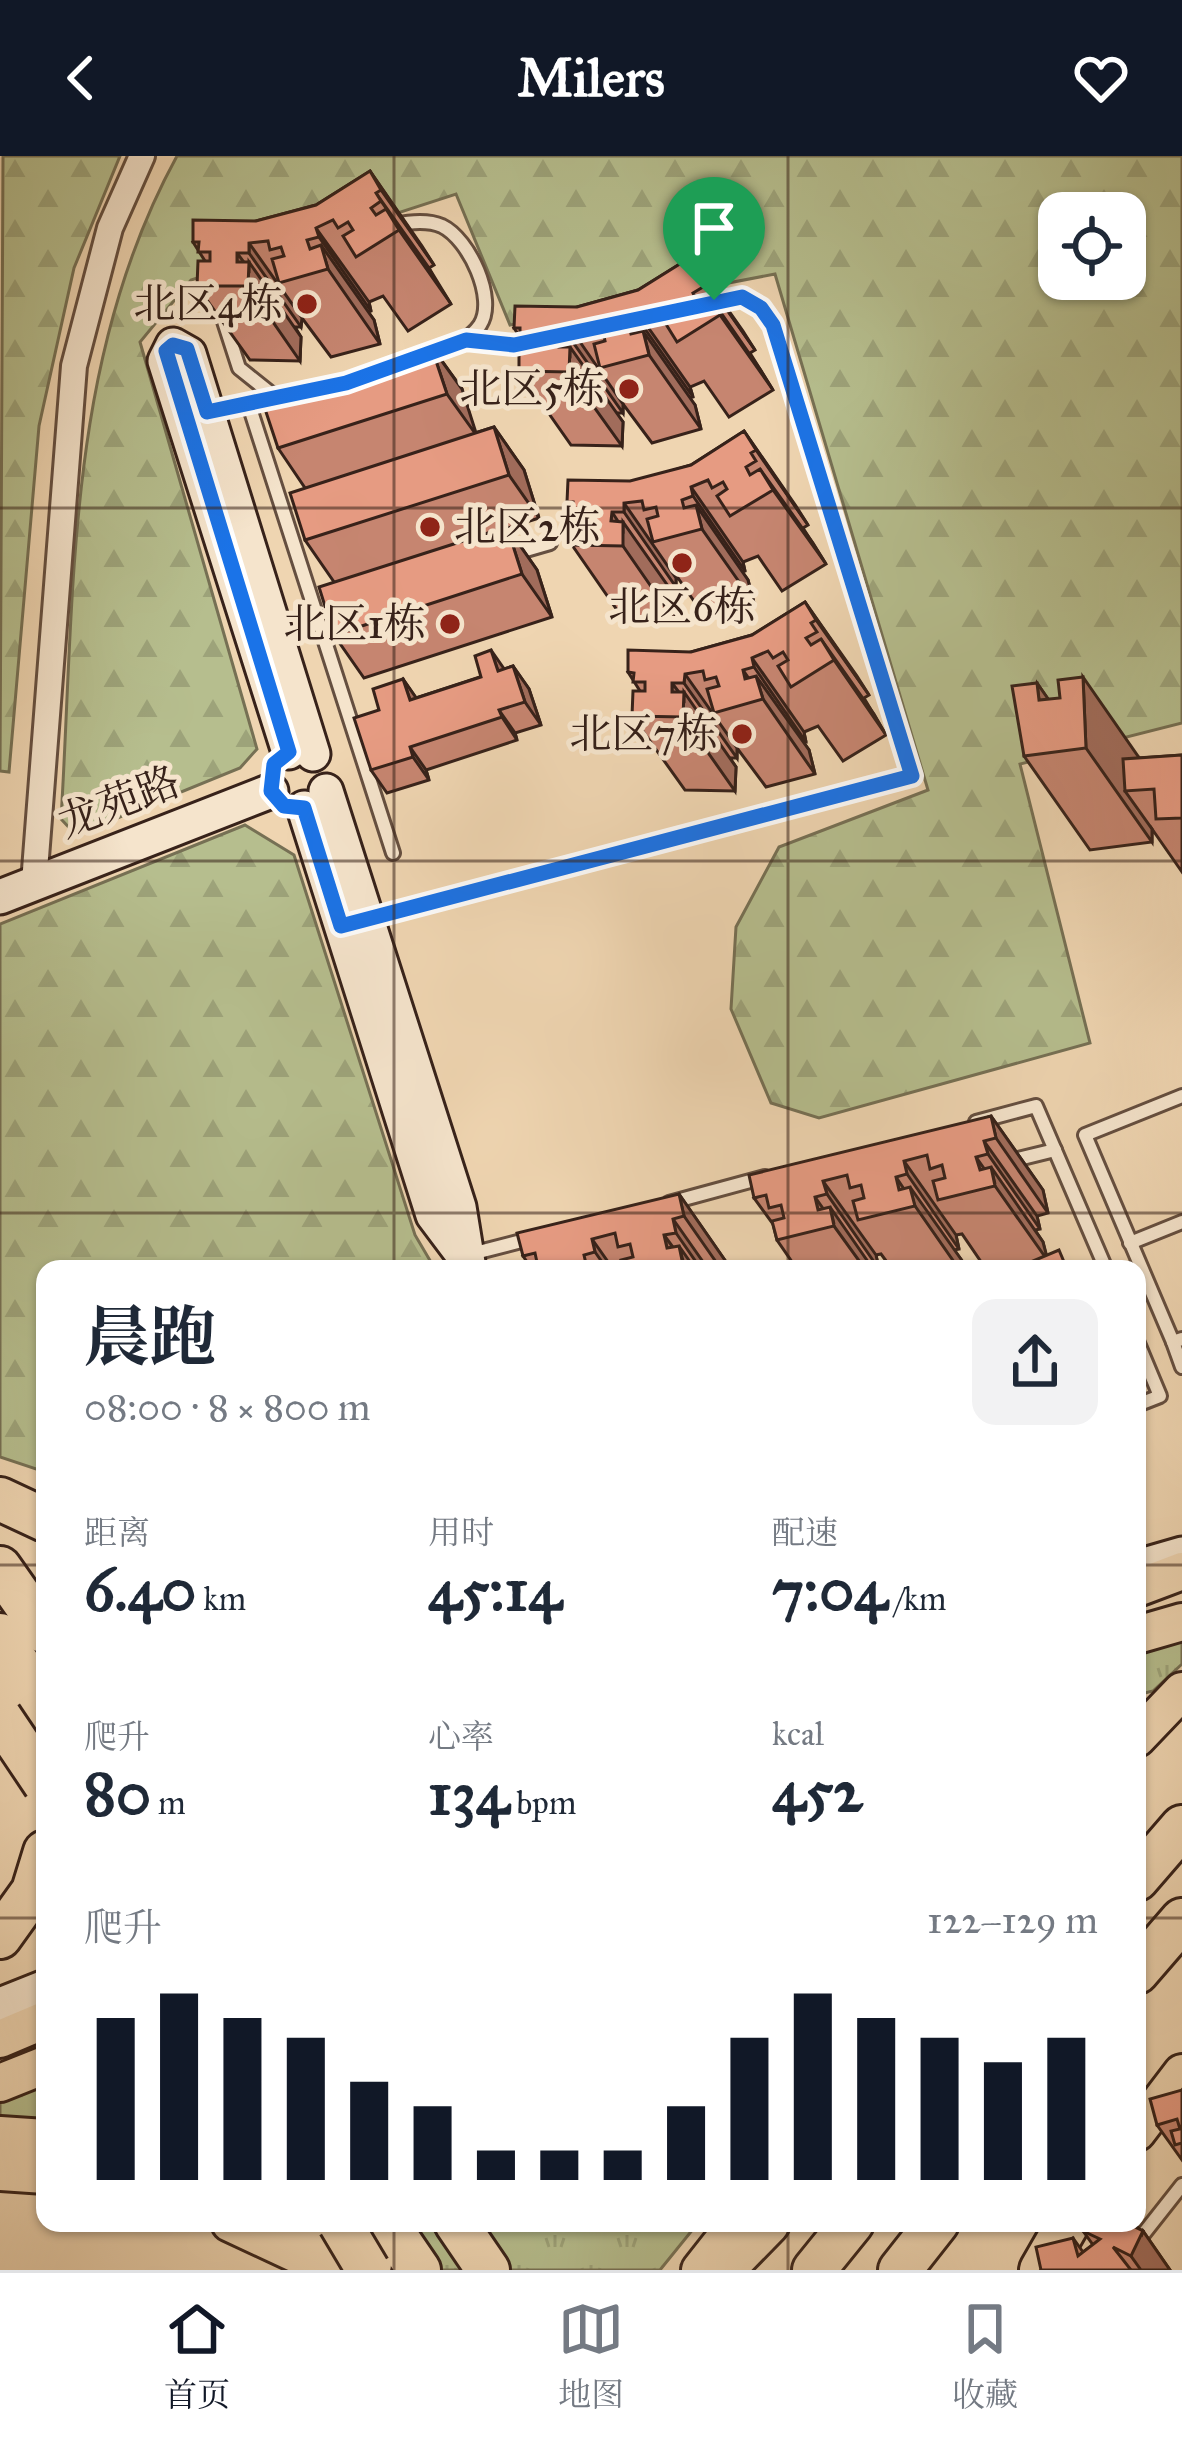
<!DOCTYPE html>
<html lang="zh">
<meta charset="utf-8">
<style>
body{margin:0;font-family:"IM FELL Great Primer","Noto Serif SC",serif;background:#f2f2f3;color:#1f2937;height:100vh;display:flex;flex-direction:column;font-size:45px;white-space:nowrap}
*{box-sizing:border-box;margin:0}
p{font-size:39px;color:#747a83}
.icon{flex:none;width:66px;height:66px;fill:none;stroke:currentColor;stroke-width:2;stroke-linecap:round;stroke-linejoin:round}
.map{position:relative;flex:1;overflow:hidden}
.sheet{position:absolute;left:36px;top:1104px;width:1110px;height:972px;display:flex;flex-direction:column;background:#fff;border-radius:24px;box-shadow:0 3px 9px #0004}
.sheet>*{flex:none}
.tools{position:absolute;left:1038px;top:36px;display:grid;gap:24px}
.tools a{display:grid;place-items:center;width:108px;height:108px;border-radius:24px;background:#fff;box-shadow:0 3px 9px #0004;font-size:60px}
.pin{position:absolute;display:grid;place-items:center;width:102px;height:102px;color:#fff;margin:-123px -51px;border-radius:50% 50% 50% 0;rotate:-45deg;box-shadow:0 0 12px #0007}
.pin .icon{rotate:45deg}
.round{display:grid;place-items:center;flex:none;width:126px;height:126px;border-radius:24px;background:#f2f2f3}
.summary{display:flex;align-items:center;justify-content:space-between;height:204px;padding:0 48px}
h1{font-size:66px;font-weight:700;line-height:90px}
.stats{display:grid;grid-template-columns:repeat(3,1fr);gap:18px;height:204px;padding:12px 48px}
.stats div{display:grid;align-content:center}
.stats b{font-size:60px;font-weight:700}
.stats small{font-size:33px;font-weight:400}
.stats p{font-size:33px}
.chart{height:336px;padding:24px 48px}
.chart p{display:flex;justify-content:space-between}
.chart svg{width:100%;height:216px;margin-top:12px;stroke:#111827;stroke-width:6}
header{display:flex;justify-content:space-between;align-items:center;height:156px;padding:0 48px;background:#111827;color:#fff;font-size:54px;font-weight:700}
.menu{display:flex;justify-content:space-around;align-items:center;height:168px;border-top:3px solid #e0e1e3;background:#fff;font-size:33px;color:#747a83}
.menu a{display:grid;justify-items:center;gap:6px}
.menu .current{color:#111827}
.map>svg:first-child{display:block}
.grass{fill:url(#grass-tufts);stroke:#767054;stroke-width:3}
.forest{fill:url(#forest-firs);stroke:#767054;stroke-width:3;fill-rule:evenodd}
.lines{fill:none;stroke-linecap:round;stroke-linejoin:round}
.lane-casing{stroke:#654f40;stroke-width:18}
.street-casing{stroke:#654f40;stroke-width:30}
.secondary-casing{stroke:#37221a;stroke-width:39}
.primary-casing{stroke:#37221a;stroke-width:42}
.highway-casing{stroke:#37221a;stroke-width:48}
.lane{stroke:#f5e4cc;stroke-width:12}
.street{stroke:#f5e4cc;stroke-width:24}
.secondary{stroke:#f5e4cc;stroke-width:33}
.primary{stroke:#efd5b1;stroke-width:36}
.highway{stroke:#efd5b1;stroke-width:42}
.highway-bridge-casing{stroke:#37221a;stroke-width:48;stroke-linecap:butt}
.highway-bridge{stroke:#efd5b1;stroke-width:42}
.wall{fill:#c68570;stroke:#37221a;stroke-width:3}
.shaded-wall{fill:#a16c5b;stroke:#37221a;stroke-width:3}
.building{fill:#e69b82;stroke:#37221a;stroke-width:3}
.route-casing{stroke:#fff;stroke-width:24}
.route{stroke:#1a73e8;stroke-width:15}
.grid{fill:none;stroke:#37221a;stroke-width:3;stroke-opacity:0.55}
.poi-dot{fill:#8f2418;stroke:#f5e4cc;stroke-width:4.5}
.labels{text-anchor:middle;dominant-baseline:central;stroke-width:10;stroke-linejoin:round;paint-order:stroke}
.poi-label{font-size:42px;fill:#37221a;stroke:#f5e4cc;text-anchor:end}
.street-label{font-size:42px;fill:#37221a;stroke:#f5e4cc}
</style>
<header><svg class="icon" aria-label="back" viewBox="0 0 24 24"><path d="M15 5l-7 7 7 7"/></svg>Milers<svg class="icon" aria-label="heart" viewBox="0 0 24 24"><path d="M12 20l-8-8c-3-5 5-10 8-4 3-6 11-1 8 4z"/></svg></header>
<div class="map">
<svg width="1182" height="2114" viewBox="0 0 1182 2114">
<defs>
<pattern id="grass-tufts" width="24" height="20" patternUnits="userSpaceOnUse" patternTransform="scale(3)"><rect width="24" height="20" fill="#b6be8e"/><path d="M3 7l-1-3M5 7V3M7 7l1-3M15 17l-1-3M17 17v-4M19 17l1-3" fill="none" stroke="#9da37a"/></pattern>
<pattern id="forest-firs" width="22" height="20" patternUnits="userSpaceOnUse" patternTransform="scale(3)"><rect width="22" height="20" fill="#b6be8e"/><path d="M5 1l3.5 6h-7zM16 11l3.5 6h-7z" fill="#9da37a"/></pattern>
</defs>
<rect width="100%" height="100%" fill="#efd5b1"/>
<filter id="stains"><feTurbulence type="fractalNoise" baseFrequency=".00167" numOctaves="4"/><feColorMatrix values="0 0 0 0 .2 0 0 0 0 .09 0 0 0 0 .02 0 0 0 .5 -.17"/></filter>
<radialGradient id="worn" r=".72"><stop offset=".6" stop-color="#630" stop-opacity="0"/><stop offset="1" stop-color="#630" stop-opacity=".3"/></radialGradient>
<!-- grass -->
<g class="grass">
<polygon points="1182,1485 1182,1508 1153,1535 1137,1539 1137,1497"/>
<polygon points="45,1917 45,1973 0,1968 0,1935"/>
<polygon points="264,2067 698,2067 660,2114 345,2114"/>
</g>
<!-- forest -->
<g class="forest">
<polygon points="3,0 120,0 74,112 39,270 9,616 0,615"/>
<path d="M177,0h1005v567l-162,41 70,279 -271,75 -48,-15 -40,-94 5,-82 43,-80 149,-57 -153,-516 -265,51 -54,-131 -265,86 -51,62 117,407 -17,19 -164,67 -15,-16c14,-227 4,-459 116,-663zM1059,57h66v66h-66z"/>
<polygon points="245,669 294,699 415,1079 435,1113 45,1113 45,1316 0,1301 0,768"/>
</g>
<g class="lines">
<defs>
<g id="lane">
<path d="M395,69c14,-3 33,-5 47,1 27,13 55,73 38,99 -13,19 -38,25 -58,33"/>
<polyline points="219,150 239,212 274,240"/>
<polyline points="467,184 514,189 537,184"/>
<polyline points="248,246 393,697"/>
<polyline points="208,256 293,238"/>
<polyline points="512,398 550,387"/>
<path d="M372,762l540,-142 -139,-451c-18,-27 -33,-29 -64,-24"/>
<polyline points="976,966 1036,950 1106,1113"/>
<polyline points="1010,1005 1055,994"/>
<polyline points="669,1047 765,1021"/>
<polyline points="1130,1087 1182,1066"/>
<polyline points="471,1098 533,1082"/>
<polyline points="1182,1183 1173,1186 1182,1211"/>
<polyline points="1137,1185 1160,1240 1137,1249"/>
<polyline points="1173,1186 1085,979 1182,940"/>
<polyline points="1115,2114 1182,2029"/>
</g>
<polyline id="street" points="34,727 74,210 110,72 142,0"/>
<g id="secondary">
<polyline points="289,596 165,205 173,189 189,198 313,598"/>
<polyline points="326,635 459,1051 469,1113"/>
<polyline points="304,652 433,1059 463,1099"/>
<polyline points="0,741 271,635"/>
<polyline points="1137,1411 1182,1398"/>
<polyline points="0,1849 45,1831"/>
</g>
<g id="primary">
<polyline points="1137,1432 1182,1415"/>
<polyline points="1137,1479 1182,1466"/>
<polyline points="1137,1582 1182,1535"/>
<polyline points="0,1883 45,1864"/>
<polyline points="0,1927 45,1909"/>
<polyline points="1137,1976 1182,1917"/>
<polyline points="0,2016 45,2019"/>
<polyline points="230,2067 331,2114"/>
<polyline points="700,2114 737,2067"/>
</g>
<g id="highway">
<polyline points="0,1343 45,1364"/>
<polyline points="0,1412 45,1476"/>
<polyline points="0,1479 44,1549"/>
<polyline points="0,1527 30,1591"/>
<polyline points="1137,1723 1182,1671"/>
<polyline points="0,1781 33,1735 45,1696"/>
<polyline points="1137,1816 1182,1764"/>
<polyline points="0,1982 45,1985"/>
<polyline points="305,2067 370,2108"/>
<polyline points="387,2067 419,2114"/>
<polyline points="456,2067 488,2114"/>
<polyline points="722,2114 768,2067"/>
<polyline points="814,2114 852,2067"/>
<polyline points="900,2114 937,2067"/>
<polyline points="1041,2114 1068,2067"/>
</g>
</defs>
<!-- lane casing -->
<use href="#lane" class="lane-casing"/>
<!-- street casing -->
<use href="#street" class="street-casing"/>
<!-- secondary casing -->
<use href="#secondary" class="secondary-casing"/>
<!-- primary casing -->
<use href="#primary" class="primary-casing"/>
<!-- highway casing -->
<use href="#highway" class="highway-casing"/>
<!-- lane -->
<use href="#lane" class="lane"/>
<!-- street -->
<use href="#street" class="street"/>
<!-- secondary -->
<use href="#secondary" class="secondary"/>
<!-- primary -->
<use href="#primary" class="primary"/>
<!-- highway -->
<use href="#highway" class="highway"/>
<defs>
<g id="highway-bridge">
<polyline points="0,1561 45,1628"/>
<polyline points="340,2067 368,2114"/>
</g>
</defs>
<!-- highway-bridge casing -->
<use href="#highway-bridge" class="highway-bridge-casing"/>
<!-- highway-bridge -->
<use href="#highway-bridge" class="highway-bridge"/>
</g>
<!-- wall -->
<g class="wall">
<polygon points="370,15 434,109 429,112 451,148 408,175 383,140 369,146 371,155 368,156 374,164 380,188 331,201 302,162 301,171 295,171 301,181 300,205 250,204 197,130 205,105 193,86 256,65 316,49"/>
<polygon points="691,101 755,194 750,197 773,234 729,261 704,225 690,231 693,241 689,242 695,249 701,273 652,287 623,248 623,257 616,257 623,266 622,290 571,289 519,215 526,190 514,172 577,151 638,134"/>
<polygon points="431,190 462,233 475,277 494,271 524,314 539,362 508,372 537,414 552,461 364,522 334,479 334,426 305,384 305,332 278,292"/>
<polygon points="744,275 808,369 803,372 826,408 782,435 758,400 743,406 745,415 742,416 748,424 754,447 705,461 678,422 676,422 676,431 669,431 675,440 675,465 624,464 572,389 579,365 567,346 691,309"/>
<polygon points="805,446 869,539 864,542 886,579 843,605 818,570 804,576 806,586 803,586 809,594 815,618 766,631 737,592 737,602 730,602 736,611 735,635 685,634 632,560 640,535 628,516 691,496 752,479"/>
<polygon points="513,510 529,533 541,569 515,577 517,584 426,614 429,624 387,637 371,614 379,554 403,523 416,542"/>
<polygon points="1037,527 1048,543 1140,602 1182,599 1182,716 1152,673 1152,686 1090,694 1024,600"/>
<polygon points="991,960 1043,1034 1048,1057 1037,1060 1040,1073 1035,1074 1043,1086 1046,1099 1073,1113 986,1113 962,1078 956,1079 959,1093 954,1094 963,1106 964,1113 892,1113 881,1098 876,1099 879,1113 797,1113 777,1084 773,1068 754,1042"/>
<polygon points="679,1038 731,1113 532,1113 523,1100"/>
<polygon points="1182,1934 1182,2004 1157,1969"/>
<polygon points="1139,2073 1143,2075 1170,2114 1041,2114 1073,2082 1083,2096 1093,2089 1083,2075"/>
</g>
<!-- shaded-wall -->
<g class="shaded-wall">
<polygon points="370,15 422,90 434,109 381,34"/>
<polygon points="376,37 429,112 433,120 381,45"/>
<polygon points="386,53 438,128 451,148 399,74"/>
<polygon points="316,72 369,146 371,155 319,81"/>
<polygon points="249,87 302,162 301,171 249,97"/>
<polygon points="321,89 374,164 380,188 328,113"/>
<polygon points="237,97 249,113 249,106 301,181 300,205 248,130 237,106"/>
<polygon points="691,101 743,175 755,194 703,120"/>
<polygon points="708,138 760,213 773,234 720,159"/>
<polygon points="638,157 690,231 693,241 640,166"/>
<polygon points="629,169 649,198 643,175 695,249 701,273 649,199 631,178"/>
<polygon points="571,173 623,248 623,257 570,182"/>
<polygon points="559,182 570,198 570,191 623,266 622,290 569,216 559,191"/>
<polygon points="431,190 462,233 477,280 447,238"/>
<polygon points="494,271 524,314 539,362 509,319"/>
<polygon points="744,275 796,350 808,369 756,294"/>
<polygon points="760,313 813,387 826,408 773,334"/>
<polygon points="691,331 743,406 745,415 693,340"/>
<polygon points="624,347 676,422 676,431 624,356"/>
<polygon points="696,349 748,424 754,447 702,373"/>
<polygon points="612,356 623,373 623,366 675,440 675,465 623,390 611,365"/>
<polygon points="507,371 537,414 552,461 522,418"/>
<polygon points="805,446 857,520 869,539 816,464"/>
<polygon points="821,483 874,558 886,579 834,504"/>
<polygon points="491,494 507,517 498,515"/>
<polygon points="752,502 804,576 806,586 754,511"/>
<polygon points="513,510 529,533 541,569 525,546"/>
<polygon points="743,514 763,543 756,520 809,594 815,618 763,543 745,523"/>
<polygon points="685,518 737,592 737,602 684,527"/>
<polygon points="1083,521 1149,616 1125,635 1152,673 1152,686 1086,592"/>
<polygon points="403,523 419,546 410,544"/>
<polygon points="672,527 684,543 684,536 736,611 735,635 683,561 672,536"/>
<polygon points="1037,527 1083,593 1039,544"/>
<polygon points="499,554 515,577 517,584 502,561"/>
<polygon points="410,591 426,614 429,624 413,601"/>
<polygon points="991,960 1043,1034 1048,1057 996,982"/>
<polygon points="984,985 1037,1060 1040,1073 988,998"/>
<polygon points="976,1001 995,1028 991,1011 1043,1086 1048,1105 995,1030 980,1014"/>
<polygon points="904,1005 956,1079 959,1093 907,1018"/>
<polygon points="896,1021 914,1048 910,1031 963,1106 964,1113 959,1113 915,1050 899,1034"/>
<polygon points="823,1025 876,1099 879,1113 827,1038"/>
<polygon points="679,1038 731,1113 721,1113 684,1060"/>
<polygon points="815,1041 834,1068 830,1051 873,1113 865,1113 834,1070 818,1054"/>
<polygon points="673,1063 708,1113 701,1113 676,1077"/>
<polygon points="664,1079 683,1105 679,1090 695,1113 686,1113 667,1092"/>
<polygon points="592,1083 613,1113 607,1113 595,1096"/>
<polygon points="1122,2067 1135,2067 1142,2078 1143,2075 1170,2114 1141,2114 1131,2100"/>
</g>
<!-- building -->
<g class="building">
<polygon points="370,15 381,34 376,37 381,45 371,52 376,59 386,53 399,74 356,101 343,80 353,74 348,66 338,72 333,64 316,72 319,81 307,84 310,93 321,89 328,113 279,127 272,103 284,100 281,91 270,94 268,85 249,87 249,97 237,97 237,106 249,106 248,130 197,130 198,105 210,105 210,96 198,96 199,86 193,86 193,64 256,65 316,49"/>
<polygon points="691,101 703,120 698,123 703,131 693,137 697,145 708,138 720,159 677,186 664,165 674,159 670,151 659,158 654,150 638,157 640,166 629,169 631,178 643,175 649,199 600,212 594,188 605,185 603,176 591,180 589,171 571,173 570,182 559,182 559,191 570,191 569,216 519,215 519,190 531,190 532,181 520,181 520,172 514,172 515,150 577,151 638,134"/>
<polygon points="431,190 447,238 278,292 262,244"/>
<polygon points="494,271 509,319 305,384 290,337"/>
<polygon points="744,275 756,294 751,297 756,305 746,311 750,319 760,313 773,334 730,360 717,340 727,333 723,326 712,332 708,324 691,331 693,340 682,344 684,352 696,349 702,373 653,386 647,363 658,360 656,351 644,354 642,345 624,347 624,356 612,356 611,365 623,366 623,390 572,389 572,365 584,365 584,356 573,356 573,346 567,346 568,324 630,325 691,309"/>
<polygon points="507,371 522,418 334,479 319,431"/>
<polygon points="805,446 816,464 811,467 817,476 806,482 811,489 821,483 834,504 791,531 778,510 788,504 783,496 773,502 768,495 752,502 754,511 743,514 745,523 756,520 763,543 714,557 707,533 719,530 716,521 705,524 703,515 685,518 684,527 672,527 672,536 684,536 683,561 632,560 633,535 645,535 645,526 633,526 634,517 628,516 628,494 691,496 752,479"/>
<polygon points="491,494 498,515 513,510 525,546 499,554 502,561 410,591 413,601 371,614 354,562 379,554 373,533 403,523 410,544 481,521 475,500"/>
<polygon points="1083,521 1086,592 1024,600 1012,530 1037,527 1039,544 1060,542 1058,524"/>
<polygon points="1182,599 1182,662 1156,663 1154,633 1125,635 1123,603"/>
<polygon points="991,960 996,982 984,985 988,998 976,1001 980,1014 991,1011 995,1030 938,1044 933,1025 945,1022 942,1009 930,1013 927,999 904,1005 907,1018 896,1021 899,1034 910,1031 915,1050 858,1064 853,1045 864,1042 861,1029 850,1032 847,1019 823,1025 827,1038 815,1041 818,1054 830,1051 834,1070 777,1084 772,1065 784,1062 781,1049 769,1052 766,1039 754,1042 749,1019"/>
<polygon points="679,1038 684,1060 673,1063 676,1077 664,1079 667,1092 679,1090 683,1109 666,1113 624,1113 621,1104 633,1101 630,1088 618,1091 615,1077 592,1083 595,1096 584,1099 587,1112 599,1109 599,1113 550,1113 549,1108 538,1111 535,1097 523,1100 517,1077"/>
<polygon points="1059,1094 1067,1113 1014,1113"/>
<polygon points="1182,1934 1182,1987 1175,1989 1171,1975 1180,1973 1177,1963 1157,1969 1150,1943"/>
<polygon points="1087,2067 1127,2067 1143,2075 1131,2100 1113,2091 1131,2114 1041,2114 1036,2091 1073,2082 1078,2100 1100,2083 1083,2075"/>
</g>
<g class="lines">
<defs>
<polygon id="route" points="742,141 761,152 773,169 912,620 341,770 304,652 284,650 271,635 274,608 289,596 166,195 173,189 187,193 207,256 346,227 466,184 514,189"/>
</defs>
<!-- route casing -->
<use href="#route" class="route-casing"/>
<!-- route -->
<use href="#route" class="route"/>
</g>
<!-- grid -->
<path class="grid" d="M394,0v1113M788,0v1113M0,352h1182M0,705h1182M0,1057h1182M0,1409h45M1137,1409h45M0,1762h45M1137,1762h45M394,2067v47M788,2067v47"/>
<!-- markers -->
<g class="poi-dot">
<circle cx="307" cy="148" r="12"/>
<circle cx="629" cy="233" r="12"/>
<circle cx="430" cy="371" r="12"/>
<circle cx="682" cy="407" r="12"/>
<circle cx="450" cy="468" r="12"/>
<circle cx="742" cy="578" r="12"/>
</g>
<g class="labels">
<!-- poi labels -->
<g class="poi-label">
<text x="283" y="148">北区4栋</text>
<text x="605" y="233">北区5栋</text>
<text x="454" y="371" text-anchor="start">北区2栋</text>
<text x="682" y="451" text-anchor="middle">北区6栋</text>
<text x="426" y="468">北区1栋</text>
<text x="718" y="578">北区7栋</text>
</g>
<!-- street labels -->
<g class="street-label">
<text transform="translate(119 646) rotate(-21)">龙苑路</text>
</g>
</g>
<rect width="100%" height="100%" filter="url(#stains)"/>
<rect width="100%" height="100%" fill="url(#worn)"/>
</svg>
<div class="tools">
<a><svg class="icon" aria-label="locate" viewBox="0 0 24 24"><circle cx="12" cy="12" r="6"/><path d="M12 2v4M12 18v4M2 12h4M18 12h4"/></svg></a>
</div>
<div class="pin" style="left:714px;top:144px;background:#1e9e55"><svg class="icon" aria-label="arrive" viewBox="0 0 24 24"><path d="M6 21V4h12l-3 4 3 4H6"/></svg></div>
<section class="sheet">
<div class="summary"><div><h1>晨跑</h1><p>08:00 · 8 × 800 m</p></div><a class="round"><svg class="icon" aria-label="share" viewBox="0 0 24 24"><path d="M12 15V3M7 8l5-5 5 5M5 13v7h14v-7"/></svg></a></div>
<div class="stats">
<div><p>距离</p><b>6.40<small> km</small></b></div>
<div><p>用时</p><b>45:14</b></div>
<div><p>配速</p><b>7:04<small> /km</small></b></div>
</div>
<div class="stats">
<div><p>爬升</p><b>80<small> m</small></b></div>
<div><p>心率</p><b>134<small> bpm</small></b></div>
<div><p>kcal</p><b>452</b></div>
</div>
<div class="chart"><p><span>爬升</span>122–129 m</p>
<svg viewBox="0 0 160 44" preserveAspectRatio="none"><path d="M5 44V11M15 44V6M25 44V11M35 44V15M45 44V24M55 44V29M65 44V38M75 44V38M85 44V38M95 44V29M105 44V15M115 44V6M125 44V11M135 44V15M145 44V20M155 44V15"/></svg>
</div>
</section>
</div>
<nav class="menu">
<a class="current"><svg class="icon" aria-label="home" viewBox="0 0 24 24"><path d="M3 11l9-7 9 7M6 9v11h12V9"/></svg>首页</a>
<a><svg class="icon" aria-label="map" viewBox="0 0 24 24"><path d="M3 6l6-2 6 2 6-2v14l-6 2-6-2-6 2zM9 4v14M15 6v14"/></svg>地图</a>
<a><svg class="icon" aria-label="saved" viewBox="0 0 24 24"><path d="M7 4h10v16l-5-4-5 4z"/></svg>收藏</a>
</nav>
